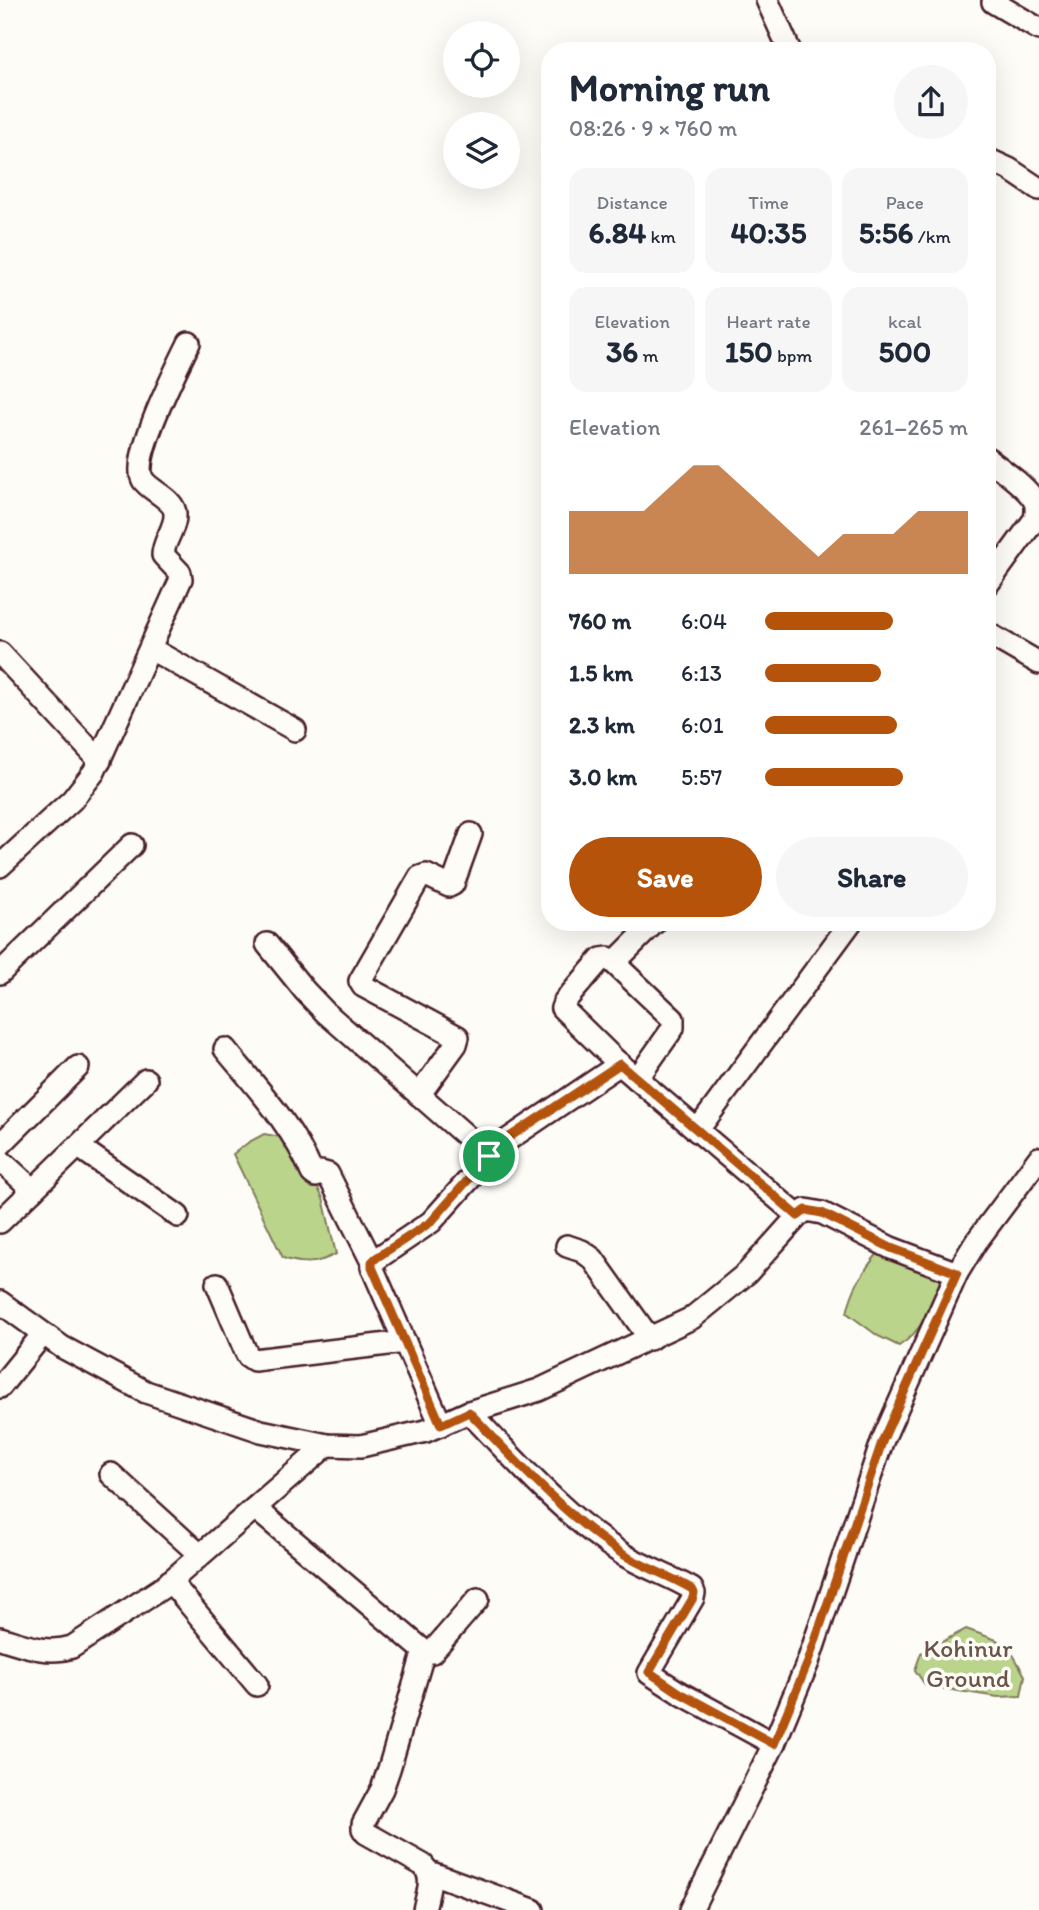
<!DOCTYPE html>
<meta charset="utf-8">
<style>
body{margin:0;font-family:Itim,sans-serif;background:#f6f6f7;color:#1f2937;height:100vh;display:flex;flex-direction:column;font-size:26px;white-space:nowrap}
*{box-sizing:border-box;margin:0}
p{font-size:23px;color:#747a83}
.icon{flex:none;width:38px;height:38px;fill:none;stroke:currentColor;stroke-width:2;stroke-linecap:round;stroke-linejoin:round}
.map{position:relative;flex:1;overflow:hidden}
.sheet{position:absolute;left:541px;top:42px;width:455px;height:889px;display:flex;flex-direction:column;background:#fff;border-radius:28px;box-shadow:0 7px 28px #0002}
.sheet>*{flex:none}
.controls{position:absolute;left:443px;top:21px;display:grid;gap:14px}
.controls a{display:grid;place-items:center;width:77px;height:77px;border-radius:50%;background:#fff;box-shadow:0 7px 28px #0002;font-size:35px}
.pin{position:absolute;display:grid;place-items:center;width:60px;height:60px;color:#fff;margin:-30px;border:4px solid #fff;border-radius:50%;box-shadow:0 2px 7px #0007}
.round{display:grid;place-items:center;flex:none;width:74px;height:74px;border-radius:37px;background:#f6f6f7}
.head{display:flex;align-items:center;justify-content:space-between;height:119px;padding:0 28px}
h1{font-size:38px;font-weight:700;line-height:52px}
.figures{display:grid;grid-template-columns:repeat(3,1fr);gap:10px;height:119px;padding:7px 28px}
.figures div{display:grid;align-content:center;border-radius:18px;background:#f6f6f7;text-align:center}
.figures b{font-size:30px;font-weight:700}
.figures small{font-size:19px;font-weight:400}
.figures p{font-size:19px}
.chart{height:196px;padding:14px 28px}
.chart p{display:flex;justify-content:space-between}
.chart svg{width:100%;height:126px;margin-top:7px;fill:#b45309;opacity:.7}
.cta{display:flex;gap:14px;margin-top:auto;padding:14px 28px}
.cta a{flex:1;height:80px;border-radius:42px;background:#b45309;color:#fff;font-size:28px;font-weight:700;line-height:80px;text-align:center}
.cta a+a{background:#f6f6f7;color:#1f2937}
ul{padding:0 28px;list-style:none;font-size:23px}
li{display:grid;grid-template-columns:112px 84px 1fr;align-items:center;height:52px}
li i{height:18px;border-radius:9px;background:#b45309}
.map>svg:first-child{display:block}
.green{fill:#bad48b;stroke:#827a5b;stroke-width:2}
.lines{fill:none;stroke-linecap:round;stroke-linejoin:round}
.minor-casing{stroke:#4a1f2b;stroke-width:26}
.minor{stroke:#fdfcf7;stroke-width:21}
.route-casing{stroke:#fff;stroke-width:14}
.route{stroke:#b45309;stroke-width:9}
.labels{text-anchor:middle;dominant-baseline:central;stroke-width:7;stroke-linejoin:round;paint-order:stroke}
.park-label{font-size:26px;fill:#6c5548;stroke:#fdfcf7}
</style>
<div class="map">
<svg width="1039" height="1910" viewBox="0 0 1039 1910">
<rect width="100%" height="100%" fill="#fdfcf7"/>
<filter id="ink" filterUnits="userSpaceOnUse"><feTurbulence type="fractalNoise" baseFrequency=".0143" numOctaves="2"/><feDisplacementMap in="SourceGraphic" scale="14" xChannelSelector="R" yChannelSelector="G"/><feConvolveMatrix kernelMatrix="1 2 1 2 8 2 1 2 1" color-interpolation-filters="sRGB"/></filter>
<g filter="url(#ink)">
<!-- green -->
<g class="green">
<path d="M264,1134l28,5 31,59 13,56c-19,10 -32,11 -53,4l-50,-104 16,-12z"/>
<path d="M879,1252l62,26c-8,26 -18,53 -42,68l-21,-10 -31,-23c5,-24 16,-42 32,-61z"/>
<polygon points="966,1629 997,1640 1014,1656 1025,1676 1021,1696 998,1697 926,1686 915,1670 921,1653"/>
</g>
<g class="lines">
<defs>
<g id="minor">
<polyline points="767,0 790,51"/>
<polyline points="993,2 1039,29"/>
<polyline points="987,159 1009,169 1039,189"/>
<path d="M987,458c12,10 42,30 48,44 2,6 1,12 0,17l-48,66"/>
<polyline points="987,633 1039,663"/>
<polyline points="151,649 295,730"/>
<polyline points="0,653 100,761"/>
<path d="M0,866l72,-66 22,-28 87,-193 -1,-6 -17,-18c0,-14 13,-27 12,-41 0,-15 -25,-23 -32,-34 -13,-21 35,-114 46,-137"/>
<polyline points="655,922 614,963 608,958 601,959 565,1001 562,1008 615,1060 798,1216"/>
<polyline points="267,944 305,991 325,1012 489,1156"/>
<polyline points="614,963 673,1019 673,1028 637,1079"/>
<polyline points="0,973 132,845"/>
<path d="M225,1049c32,39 68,77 87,124l4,3 5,-4 7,2 44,88"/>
<polyline points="419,1095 456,1044 458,1037 363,986 360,981 420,877 426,875 449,886 453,884 471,834"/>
<polyline points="697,1131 851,922"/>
<polyline points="0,1145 78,1067"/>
<polyline points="79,1147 178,1216"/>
<polyline points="0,1160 33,1190"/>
<polyline points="0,1222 146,1080"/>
<polyline points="567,1246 582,1251 593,1259 650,1339"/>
<polyline points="217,1284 245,1350 248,1356 254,1360 405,1342"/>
<polyline points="0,1302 62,1347 146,1392 261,1431 327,1445 361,1446 426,1431 469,1412 539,1390 692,1318 747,1273 798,1216 806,1210 822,1213 891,1248 957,1273"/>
<polyline points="0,1387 43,1334"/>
<path d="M469,1412c48,50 96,105 155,143 22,13 46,21 68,34l2,4 -1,5 -44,75 31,20 94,51"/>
<polyline points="441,1425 372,1267 372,1262 431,1222 500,1145 620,1064"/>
<polyline points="111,1474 200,1555"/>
<polyline points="255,1508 424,1651 432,1652 478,1599"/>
<polyline points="170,1581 257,1685"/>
<path d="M0,1638c24,7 47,17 72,9l93,-61 162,-141"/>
<path d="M424,1651l-35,118 -7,20 -19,35v5l3,4 57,32c12,13 4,29 1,45"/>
<polyline points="429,1872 533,1910"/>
<polyline points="691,1910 774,1744 808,1662 882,1442 957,1273 976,1242 1039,1158"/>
</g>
</defs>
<!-- minor casing -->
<use href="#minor" class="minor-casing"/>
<!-- minor -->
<use href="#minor" class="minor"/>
</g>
</g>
<g class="lines" filter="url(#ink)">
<defs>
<path id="route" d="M620,1064l178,152 8,-6 16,3 69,35 66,25 -75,169 -74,220 -34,82 -94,-51 -31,-21 44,-74 1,-5 -2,-4c-22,-13 -46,-21 -68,-34 -59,-39 -107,-93 -155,-143l-28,13 -69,-158v-5l4,-4 55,-36 58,-66 19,-18z"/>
</defs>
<!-- route casing -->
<use href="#route" class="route-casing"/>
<!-- route -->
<use href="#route" class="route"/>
</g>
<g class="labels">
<!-- park labels -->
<g class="park-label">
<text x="968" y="1648">Kohinur<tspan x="968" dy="30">Ground</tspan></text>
</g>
</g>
</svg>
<div class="controls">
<a><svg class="icon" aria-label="locate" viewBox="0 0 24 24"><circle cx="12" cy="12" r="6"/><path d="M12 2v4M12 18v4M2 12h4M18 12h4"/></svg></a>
<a><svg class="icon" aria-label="layers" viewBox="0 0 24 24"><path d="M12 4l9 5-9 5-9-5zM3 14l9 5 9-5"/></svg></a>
</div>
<div class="pin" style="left:489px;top:1156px;background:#1e9e55"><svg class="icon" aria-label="arrive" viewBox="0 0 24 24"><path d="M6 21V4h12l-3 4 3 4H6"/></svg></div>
<section class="sheet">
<div class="head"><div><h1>Morning run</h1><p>08:26 · 9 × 760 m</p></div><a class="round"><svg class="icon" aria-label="share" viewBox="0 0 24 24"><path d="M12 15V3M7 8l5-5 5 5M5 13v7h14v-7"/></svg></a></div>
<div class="figures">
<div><p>Distance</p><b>6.84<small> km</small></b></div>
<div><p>Time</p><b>40:35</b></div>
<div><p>Pace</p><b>5:56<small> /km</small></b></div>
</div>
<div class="figures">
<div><p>Elevation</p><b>36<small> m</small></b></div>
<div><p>Heart rate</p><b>150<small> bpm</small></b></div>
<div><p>kcal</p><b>500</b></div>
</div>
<div class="chart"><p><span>Elevation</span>261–265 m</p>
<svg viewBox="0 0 160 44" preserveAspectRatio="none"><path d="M0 44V22L10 22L20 22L30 22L40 14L50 6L60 6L70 14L80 22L90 30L100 38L110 30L120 30L130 30L140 22L150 22L160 22V44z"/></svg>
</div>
<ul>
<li><b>760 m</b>6:04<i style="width:63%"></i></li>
<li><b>1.5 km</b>6:13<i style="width:57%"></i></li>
<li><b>2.3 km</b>6:01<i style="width:65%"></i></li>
<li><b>3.0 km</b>5:57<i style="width:68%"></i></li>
</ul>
<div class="cta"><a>Save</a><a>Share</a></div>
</section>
</div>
